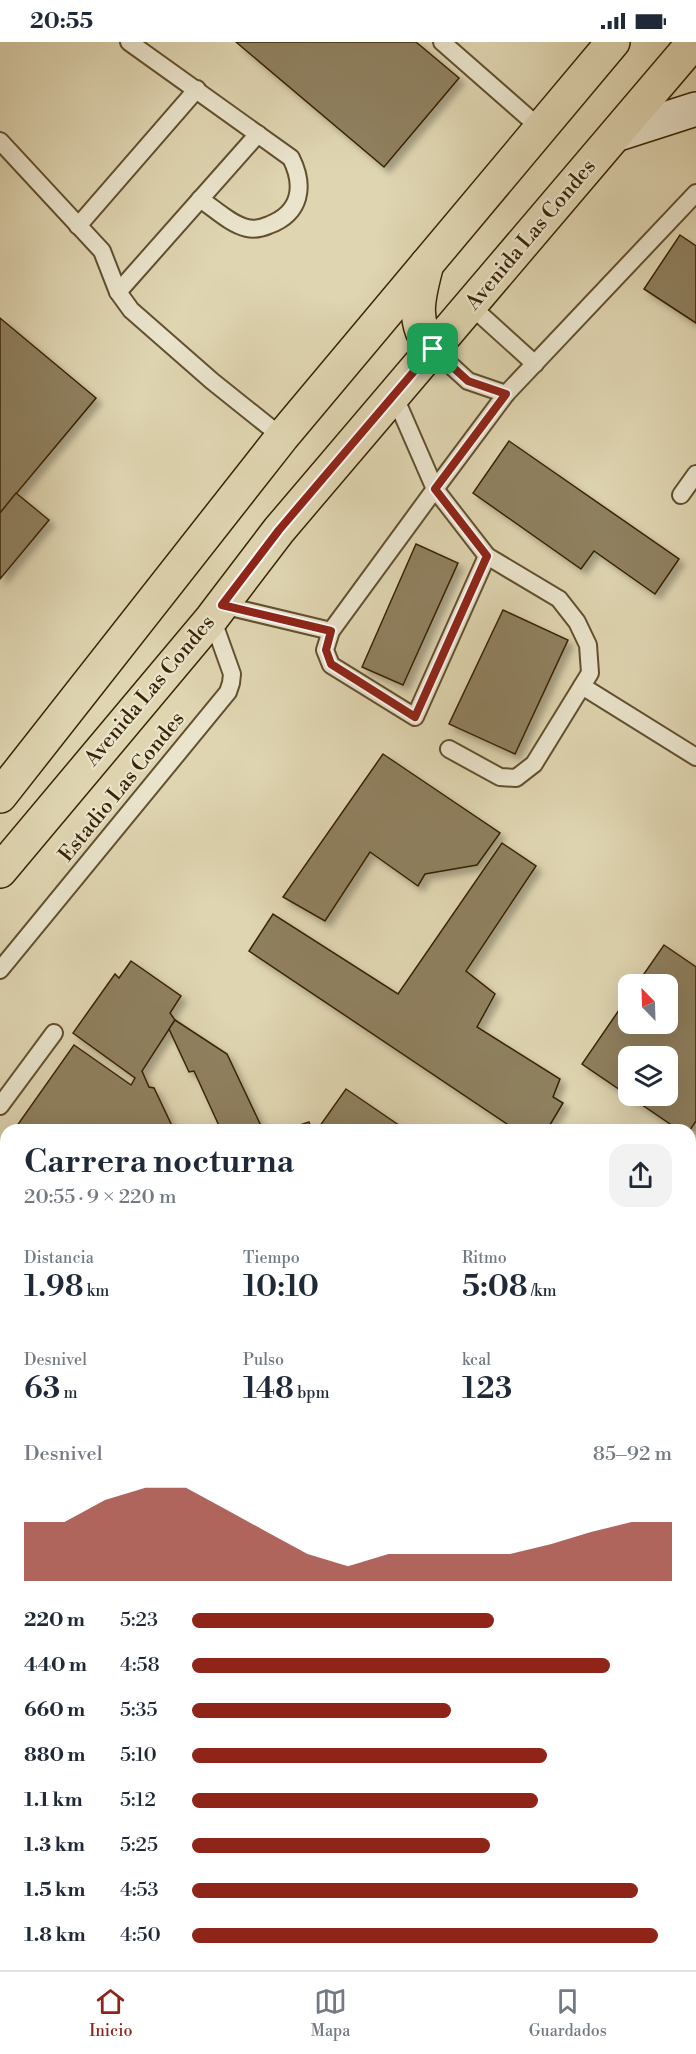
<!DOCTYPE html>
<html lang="es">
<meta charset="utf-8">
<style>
body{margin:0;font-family:"Libre Bodoni",serif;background:#f2f2f3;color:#1f2937;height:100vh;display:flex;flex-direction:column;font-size:22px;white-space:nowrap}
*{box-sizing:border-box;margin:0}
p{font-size:20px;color:#747a83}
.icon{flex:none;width:33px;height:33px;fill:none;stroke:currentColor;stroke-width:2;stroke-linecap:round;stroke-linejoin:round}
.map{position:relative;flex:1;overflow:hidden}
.sheet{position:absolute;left:0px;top:1082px;width:696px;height:848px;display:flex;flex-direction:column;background:#fff;border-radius:18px 18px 0 0;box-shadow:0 6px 24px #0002}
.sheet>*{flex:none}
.needle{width:39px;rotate:337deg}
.controls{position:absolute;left:618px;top:932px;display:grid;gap:12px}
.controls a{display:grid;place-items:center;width:60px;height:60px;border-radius:12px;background:#fff;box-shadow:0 6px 24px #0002;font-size:30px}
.pin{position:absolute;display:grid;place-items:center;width:51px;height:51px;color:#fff;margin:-26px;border-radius:12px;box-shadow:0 3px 9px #0006}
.round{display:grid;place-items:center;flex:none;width:63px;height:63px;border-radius:18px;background:#f2f2f3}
.summary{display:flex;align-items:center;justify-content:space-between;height:102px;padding:0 24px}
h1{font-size:33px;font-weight:600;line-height:45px}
.metrics{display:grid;grid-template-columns:repeat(3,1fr);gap:9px;height:102px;padding:6px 24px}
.metrics div{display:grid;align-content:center}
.metrics b{font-size:30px;font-weight:600}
.metrics small{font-size:16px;font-weight:400}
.metrics p{font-size:16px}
.chart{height:168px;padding:12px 24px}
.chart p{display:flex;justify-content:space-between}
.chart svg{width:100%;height:108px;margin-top:6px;fill:#8f2418;opacity:.7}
ul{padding:0 24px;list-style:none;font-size:20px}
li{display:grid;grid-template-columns:96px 72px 1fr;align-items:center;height:45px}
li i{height:15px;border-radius:8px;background:#8f2418}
.status{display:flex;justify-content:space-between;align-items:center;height:42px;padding:0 30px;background:#fff;direction:ltr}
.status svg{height:16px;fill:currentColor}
.tabs{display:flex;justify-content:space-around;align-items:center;height:84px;border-top:2px solid #e0e1e3;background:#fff;font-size:16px;color:#747a83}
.tabs a{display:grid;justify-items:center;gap:3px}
.tabs .active{color:#8f2418}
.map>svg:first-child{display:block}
.green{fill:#c3b794;stroke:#7e6e4c;stroke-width:1.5}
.building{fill:#8f805e;stroke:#392404;stroke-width:1.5;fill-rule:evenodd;filter:url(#shadow)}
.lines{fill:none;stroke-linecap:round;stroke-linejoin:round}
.lane-casing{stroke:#62502f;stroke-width:20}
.street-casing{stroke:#62502f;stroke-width:36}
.secondary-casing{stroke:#392404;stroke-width:36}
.primary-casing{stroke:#392404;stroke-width:36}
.path{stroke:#392404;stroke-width:4;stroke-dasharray:1.5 3;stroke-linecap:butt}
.lane{stroke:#eae4cc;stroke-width:16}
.street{stroke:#eae4cc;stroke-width:33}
.secondary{stroke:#eae4cc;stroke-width:33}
.primary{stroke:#dfd5b1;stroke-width:33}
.route-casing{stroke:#fff;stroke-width:12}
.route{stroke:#8f2418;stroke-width:8}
.labels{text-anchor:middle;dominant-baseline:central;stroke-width:4.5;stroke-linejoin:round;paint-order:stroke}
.street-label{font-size:21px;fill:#392404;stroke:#eae4cc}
</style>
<div class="status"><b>20:55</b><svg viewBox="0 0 49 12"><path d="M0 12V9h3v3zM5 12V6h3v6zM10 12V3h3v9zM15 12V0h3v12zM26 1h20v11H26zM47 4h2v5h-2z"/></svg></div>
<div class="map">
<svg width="696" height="1928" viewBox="0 0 696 1928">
<defs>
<filter id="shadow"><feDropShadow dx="5.5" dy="5.5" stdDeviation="3" flood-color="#0004"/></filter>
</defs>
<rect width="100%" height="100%" fill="#dfd5b1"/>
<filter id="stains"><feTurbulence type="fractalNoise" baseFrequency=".00333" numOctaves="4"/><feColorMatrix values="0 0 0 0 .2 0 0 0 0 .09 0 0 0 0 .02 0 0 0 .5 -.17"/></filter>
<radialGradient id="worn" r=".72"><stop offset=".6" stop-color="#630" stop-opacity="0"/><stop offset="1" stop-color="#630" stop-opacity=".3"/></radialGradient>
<!-- green -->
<g class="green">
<polygon points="0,1156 6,1160 6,1923 198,1923 195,1928 0,1928"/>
<polygon points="690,1614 696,1618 696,1756 690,1765"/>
<polygon points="466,1923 583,1923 579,1928 473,1928"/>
</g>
<!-- building -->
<g class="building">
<polygon points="236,0 416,0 459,36 384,125"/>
<polygon points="680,193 696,204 696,281 644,247"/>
<polygon points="0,276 96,356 0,471"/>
<polygon points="509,399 679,517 655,552 594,509 581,527 473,451"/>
<polygon points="16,451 49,478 0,537 0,471"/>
<polygon points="416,502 458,521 403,643 362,625"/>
<polygon points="503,568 568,598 515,712 449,682"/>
<polygon points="383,712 500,791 477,823 425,832 418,844 370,810 325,879 283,855"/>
<polygon points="502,801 536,824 466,929 495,952 477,985 560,1037 553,1055 563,1061 547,1088 516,1088 249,909 273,872 398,952"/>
<path d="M664,903l32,22v154l-6,9h-11l-97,-66 46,-67v26h40v-39h-31zM628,1014h40v39h-40z"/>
<polygon points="131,919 181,954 170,971 175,978 142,1029 149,1045 154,1046 174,1088 14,1088 74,1003 131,1043 135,1036 73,991 115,932 119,936"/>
<polygon points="175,978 227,1012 263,1088 221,1088 194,1029 189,1030 169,987"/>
<polygon points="346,1047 406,1088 317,1088"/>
<polygon points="309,1080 312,1088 285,1088"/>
<polygon points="690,1688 696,1692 696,1757 690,1766"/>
<polygon points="6,1714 6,1923 105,1923 107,1928 0,1928 0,1817 3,1816 0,1807 0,1716"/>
</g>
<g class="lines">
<defs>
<g id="lane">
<path d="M129,0l162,116c14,28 10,55 -22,67 -7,3 -14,5 -22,3 -17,-4 -33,-20 -47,-29"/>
<polyline points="442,0 540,86"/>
<polyline points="0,99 102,209 118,250 131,268 212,339 282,395"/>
<polyline points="78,184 197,47"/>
<polyline points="118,250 258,92"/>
<polyline points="471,264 535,322"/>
<polyline points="433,307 468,339 506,352"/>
<polyline points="394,353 435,447 487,514 415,675 331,623 325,608 331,589 435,447 506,352 696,151"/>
<polyline points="681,453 696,432"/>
<polyline points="222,563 331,589"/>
<polyline points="582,644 696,715"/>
<polyline points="449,707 500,735 516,736 534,722 590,631 588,603 577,580 559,557 487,514"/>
<polyline points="0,928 228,650 231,641 232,632 212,576"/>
<polyline points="0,1064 54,991"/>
<polyline points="0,1185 6,1189"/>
<polyline points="0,1631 6,1635"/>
<polyline points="178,1928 181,1923"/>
</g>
<g id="street">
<polyline points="690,1896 696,1888"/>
<polyline points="678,1923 678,1928"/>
</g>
<polyline id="secondary" points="618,92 696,67"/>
<g id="primary">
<path d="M427,222c-8,31 -17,58 6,85"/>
<polyline points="0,754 282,395 613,0"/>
<polyline points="0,829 212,576 279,488 694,0"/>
</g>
</defs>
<!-- lane casing -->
<use href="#lane" class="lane-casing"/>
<!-- street casing -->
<use href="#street" class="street-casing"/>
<!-- secondary casing -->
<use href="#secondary" class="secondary-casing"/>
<!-- primary casing -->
<use href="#primary" class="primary-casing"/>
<!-- path -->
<g class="path">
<polyline points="0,1348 6,1340"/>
<polyline points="0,1692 6,1690"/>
<polyline points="493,1923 500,1928"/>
</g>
<!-- lane -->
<use href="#lane" class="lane"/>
<!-- street -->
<use href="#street" class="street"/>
<!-- secondary -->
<use href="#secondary" class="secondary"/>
<!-- primary -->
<use href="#primary" class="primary"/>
</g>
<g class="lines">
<defs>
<polygon id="route" points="433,307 468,339 506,352 435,447 487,514 415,675 331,622 326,608 331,589 222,563 279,488"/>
</defs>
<!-- route casing -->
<use href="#route" class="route-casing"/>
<!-- route -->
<use href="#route" class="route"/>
</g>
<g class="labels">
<!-- street labels -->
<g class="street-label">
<text transform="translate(531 193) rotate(-50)">Avenida Las Condes</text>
<text transform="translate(150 649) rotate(-50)">Avenida Las Condes</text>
<text transform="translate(122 745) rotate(-51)">Estadio Las Condes</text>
</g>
</g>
<rect width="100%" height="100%" filter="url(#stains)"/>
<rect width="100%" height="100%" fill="url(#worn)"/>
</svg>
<div class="controls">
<a><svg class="needle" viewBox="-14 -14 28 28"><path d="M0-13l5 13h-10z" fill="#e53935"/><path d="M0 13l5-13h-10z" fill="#747a83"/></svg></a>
<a><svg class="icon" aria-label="layers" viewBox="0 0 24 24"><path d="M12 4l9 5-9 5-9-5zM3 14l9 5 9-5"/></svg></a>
</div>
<div class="pin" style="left:433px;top:307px;background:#1e9e55"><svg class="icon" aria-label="arrive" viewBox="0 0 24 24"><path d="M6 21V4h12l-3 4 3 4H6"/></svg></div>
<section class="sheet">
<div class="summary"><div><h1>Carrera nocturna</h1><p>20:55 · 9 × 220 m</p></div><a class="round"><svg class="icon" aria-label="share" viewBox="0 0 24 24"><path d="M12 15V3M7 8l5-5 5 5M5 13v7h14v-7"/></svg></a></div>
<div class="metrics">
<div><p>Distancia</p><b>1.98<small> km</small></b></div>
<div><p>Tiempo</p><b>10:10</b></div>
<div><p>Ritmo</p><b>5:08<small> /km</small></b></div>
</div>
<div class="metrics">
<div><p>Desnivel</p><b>63<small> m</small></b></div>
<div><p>Pulso</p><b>148<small> bpm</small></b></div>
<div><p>kcal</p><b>123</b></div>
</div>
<div class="chart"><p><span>Desnivel</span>85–92 m</p>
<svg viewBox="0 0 160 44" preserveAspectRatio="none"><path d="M0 44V20L10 20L20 11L30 6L40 6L50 15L60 24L70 33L80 38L90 33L100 33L110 33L120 33L130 29L140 24L150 20L160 20V44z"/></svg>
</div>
<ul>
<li><b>220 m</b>5:23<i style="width:63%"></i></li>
<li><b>440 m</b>4:58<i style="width:87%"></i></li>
<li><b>660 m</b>5:35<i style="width:54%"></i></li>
<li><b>880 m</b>5:10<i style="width:74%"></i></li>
<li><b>1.1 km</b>5:12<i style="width:72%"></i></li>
<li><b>1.3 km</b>5:25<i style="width:62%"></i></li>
<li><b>1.5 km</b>4:53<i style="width:93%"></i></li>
<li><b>1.8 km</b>4:50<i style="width:97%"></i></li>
</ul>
</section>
</div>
<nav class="tabs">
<a class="active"><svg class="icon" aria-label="home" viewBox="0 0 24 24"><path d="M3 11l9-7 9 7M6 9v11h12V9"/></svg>Inicio</a>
<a><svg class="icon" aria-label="map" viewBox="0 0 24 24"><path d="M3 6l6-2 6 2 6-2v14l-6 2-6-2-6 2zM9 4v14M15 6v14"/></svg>Mapa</a>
<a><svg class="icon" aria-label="saved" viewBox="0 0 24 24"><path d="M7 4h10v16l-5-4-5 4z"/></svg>Guardados</a>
</nav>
